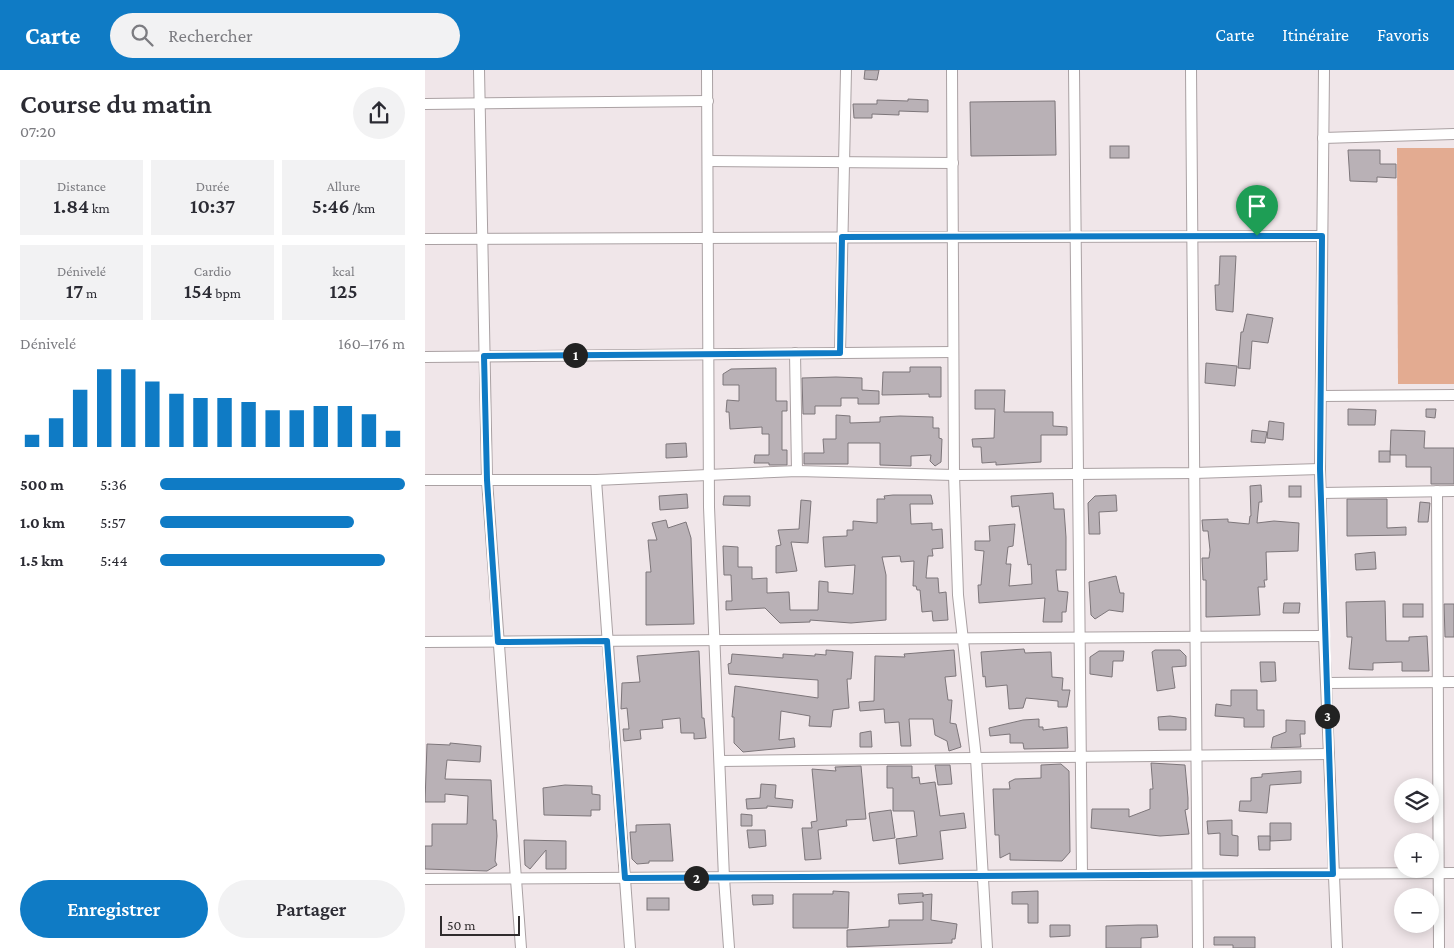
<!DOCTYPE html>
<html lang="fr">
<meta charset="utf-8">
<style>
body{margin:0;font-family:"Crimson Pro",serif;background:#f2f2f3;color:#2b2b33;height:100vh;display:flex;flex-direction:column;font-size:19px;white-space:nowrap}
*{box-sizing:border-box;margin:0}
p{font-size:16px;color:#7c7c81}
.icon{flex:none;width:28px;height:28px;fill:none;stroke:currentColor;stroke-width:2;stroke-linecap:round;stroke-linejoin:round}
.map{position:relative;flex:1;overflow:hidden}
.side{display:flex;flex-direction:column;background:#fff;width:425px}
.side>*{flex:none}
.controls{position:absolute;left:969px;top:708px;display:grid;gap:10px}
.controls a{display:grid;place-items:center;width:45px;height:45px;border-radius:50%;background:#fff;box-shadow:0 2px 12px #0003;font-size:25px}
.scale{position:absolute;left:15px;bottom:12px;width:80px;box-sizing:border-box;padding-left:5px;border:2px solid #302c2d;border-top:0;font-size:14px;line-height:18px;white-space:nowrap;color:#302c2d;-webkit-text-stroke:4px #f0e6e9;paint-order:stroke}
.pin{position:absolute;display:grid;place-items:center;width:42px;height:42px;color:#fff;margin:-51px -21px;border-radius:50% 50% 50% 0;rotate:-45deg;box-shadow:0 0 5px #0007}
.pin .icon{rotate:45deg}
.km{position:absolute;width:25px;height:25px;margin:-12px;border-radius:50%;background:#222;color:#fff;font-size:14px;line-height:25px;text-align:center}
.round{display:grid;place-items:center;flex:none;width:52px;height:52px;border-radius:26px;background:#f2f2f3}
.overview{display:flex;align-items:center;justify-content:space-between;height:85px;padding:0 20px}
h1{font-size:28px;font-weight:600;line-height:38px}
.figures{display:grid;grid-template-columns:repeat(3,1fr);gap:8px;height:85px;padding:5px 20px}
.figures div{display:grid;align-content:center;border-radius:0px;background:#f2f2f3;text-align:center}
.figures b{font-size:21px;font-weight:600}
.figures small{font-size:14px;font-weight:400}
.figures p{font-size:14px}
.chart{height:140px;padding:10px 20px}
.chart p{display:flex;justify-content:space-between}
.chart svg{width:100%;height:90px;margin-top:5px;stroke:#0f7bc5;stroke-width:6}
.cta{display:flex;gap:10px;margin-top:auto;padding:10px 20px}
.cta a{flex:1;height:58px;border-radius:30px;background:#0f7bc5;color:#fff;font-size:20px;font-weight:600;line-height:58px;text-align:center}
.cta a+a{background:#f2f2f3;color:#2b2b33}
ul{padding:0 20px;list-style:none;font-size:16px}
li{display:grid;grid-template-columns:80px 60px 1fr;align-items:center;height:38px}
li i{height:12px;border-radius:6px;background:#0f7bc5}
header{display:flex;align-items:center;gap:30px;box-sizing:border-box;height:70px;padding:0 25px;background:#0f7bc5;color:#fff}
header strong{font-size:24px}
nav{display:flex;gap:28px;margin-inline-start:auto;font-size:18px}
.search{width:350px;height:45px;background:#f2f2f3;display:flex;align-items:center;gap:12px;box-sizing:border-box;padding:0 18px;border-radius:28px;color:#7c7c81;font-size:19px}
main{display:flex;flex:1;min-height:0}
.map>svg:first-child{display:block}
.green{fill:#e3ab91}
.building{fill:#b9b1b6;stroke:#7d767a}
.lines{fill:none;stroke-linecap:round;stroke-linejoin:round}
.street-casing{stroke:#aaa1a3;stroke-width:12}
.street{stroke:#fff;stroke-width:10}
.route-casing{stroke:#fff;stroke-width:10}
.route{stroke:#0f7bc5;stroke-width:6}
</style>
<header>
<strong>Carte</strong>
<div class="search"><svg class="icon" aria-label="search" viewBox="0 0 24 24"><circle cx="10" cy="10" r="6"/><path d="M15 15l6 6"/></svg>Rechercher</div>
<nav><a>Carte</a><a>Itinéraire</a><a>Favoris</a></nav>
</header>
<main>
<section class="side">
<div class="overview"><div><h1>Course du matin</h1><p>07:20</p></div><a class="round"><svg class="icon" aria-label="share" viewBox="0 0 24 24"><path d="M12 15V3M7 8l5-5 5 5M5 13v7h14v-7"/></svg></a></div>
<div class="figures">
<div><p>Distance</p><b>1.84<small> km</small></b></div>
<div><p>Durée</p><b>10:37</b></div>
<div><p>Allure</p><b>5:46<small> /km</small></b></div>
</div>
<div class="figures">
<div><p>Dénivelé</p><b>17<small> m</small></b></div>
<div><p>Cardio</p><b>154<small> bpm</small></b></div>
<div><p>kcal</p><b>125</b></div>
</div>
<div class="chart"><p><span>Dénivelé</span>160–176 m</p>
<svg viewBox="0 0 160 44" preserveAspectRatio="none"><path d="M5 44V38M15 44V30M25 44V16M35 44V6M45 44V6M55 44V12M65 44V18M75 44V20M85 44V20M95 44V22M105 44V26M115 44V26M125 44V24M135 44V24M145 44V28M155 44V36"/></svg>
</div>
<ul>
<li><b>500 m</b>5:36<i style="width:100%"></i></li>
<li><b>1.0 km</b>5:57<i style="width:79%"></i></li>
<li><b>1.5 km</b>5:44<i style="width:92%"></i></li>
</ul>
<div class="cta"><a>Enregistrer</a><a>Partager</a></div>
</section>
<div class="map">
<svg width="1029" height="878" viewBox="0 0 1029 878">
<rect width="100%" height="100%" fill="#f0e6e9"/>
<!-- green -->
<polygon class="green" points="972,78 1029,78 1029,314 973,314"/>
<!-- building -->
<g class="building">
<polygon points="440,0 454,0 452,10 439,9"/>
<polygon points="483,29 503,30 503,42 474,41 474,45 447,44 447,48 429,48 428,34 452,34 452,30 483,31"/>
<polygon points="630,31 631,85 546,86 545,32"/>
<rect x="685" y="76" width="19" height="12"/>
<polygon points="923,80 955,80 955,94 971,94 971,108 952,107 952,112 925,111"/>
<polygon points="795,186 811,186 808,242 791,240 790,215 794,215"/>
<polygon points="822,244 848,248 843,273 827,271 825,299 813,298 816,262 818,262"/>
<polygon points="781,293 812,296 810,316 780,313"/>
<polygon points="485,297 516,297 516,327 504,327 504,324 457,325 458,302 485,302"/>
<polygon points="351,298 351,331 362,331 362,341 357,341 357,380 362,380 362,395 344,395 344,393 329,393 330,385 344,385 344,364 337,364 337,357 305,359 304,342 301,342 302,330 314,331 314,315 298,315 298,304 306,299"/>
<polygon points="411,307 437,308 437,320 454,321 454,334 433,334 433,328 416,328 416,336 390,336 390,344 378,344 377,308"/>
<polygon points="550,320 580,320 579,342 628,342 628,356 642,357 642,365 616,365 616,392 571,395 571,392 557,393 556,377 548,377 547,369 569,368 570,339 550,339"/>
<polygon points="923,339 951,340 950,355 923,355"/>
<polygon points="1001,339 1011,339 1010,348 1001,347"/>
<polygon points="411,345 425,346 425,353 455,352 455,347 475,346 508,347 508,358 514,358 514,368 517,369 516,392 510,396 505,391 506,385 486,386 486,396 455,395 455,373 423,373 423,394 379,394 379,383 399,383 398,369 411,369"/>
<polygon points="844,351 859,353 858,370 842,368"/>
<polygon points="827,360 842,362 840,373 826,372"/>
<polygon points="966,360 1000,361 999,378 1029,378 1029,414 1006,414 1006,397 981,397 981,385 965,385"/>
<polygon points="261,373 262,387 241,388 241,374"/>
<rect x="954" y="381" width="11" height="11"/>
<polygon points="836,415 837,432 834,432 832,453 849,451 874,453 873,481 841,482 842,510 839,510 840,517 833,517 835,545 781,547 781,510 778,510 777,488 784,488 785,480 783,461 778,461 777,450 803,449 803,452 824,454 825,446 826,446 825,416"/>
<rect x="864" y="416" width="12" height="11"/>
<polygon points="628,423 629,439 639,439 641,467 641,500 631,500 633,521 643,522 641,542 637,542 637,552 618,552 620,528 554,533 553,515 556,515 559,481 550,480 550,471 565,471 564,456 590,454 588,476 583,477 581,494 586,494 584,516 607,514 606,494 603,495 594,436 587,437 586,426"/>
<polygon points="262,424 263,438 235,440 234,426"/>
<polygon points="468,425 506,425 508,434 485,434 486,454 507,453 507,460 517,459 518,478 507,479 508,486 503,486 501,508 513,508 514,523 521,522 523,550 508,551 507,541 497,542 495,520 492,520 491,516 488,516 489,491 476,492 475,486 457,487 461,505 461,550 426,553 385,550 385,552 355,553 340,538 301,540 301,531 307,531 306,505 299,505 298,476 313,477 313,497 327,497 327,509 342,508 342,523 364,522 365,540 393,540 394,511 403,512 403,522 428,524 430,495 400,497 398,467 422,466 422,460 428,460 428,451 452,453 452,429 460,429 459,426"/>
<polygon points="691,425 692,441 674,442 675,464 664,464 663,433 670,426"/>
<polygon points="299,426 325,426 325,436 298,435"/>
<polygon points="922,429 962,429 962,458 981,457 981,465 922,466"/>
<polygon points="376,430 386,431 383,473 366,472 372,501 351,503 351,476 356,475 353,460 374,459"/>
<polygon points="995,432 1005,433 1003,452 993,452"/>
<polygon points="241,450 243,458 261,452 266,468 269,554 221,555 221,502 226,502 223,470 232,470 227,453"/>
<polygon points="950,482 951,499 931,500 930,484"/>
<polygon points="691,506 695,523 699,523 698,542 684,540 670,549 666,545 664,512"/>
<polygon points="960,531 961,571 984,571 984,567 1002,566 1004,601 977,601 977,592 948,593 948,600 924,599 927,567 922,567 921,532"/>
<polygon points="859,533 875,533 874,543 858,543"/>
<rect x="978" y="534" width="20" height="13"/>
<polygon points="1019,534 1029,534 1029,567 1020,567"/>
<polygon points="599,579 600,583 626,582 627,607 638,608 637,620 645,620 642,637 633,637 633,631 601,628 598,638 584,639 582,615 561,617 560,606 558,607 556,582"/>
<polygon points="401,580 428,582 426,609 422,609 424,638 408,640 406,657 384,656 385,646 356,641 354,670 369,668 370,677 318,682 309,673 309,647 307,647 310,616 393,628 393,610 304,604 303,594 306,593 307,584 358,588 358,584 390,586 390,584 401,585"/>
<polygon points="529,580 531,606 520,607 523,630 527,630 525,653 531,654 536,677 524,681 522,671 510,665 508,649 484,649 486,676 476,676 474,652 460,653 459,639 435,641 434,632 449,631 450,586 480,587 479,584"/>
<polygon points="730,580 755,580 761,586 761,596 747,597 750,618 732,621 727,582"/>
<polygon points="274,581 277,648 279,648 281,668 269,669 269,663 256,663 255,648 237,650 238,658 215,660 216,669 199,671 198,659 204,659 202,638 196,639 197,613 215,612 212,586"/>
<polygon points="674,581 699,581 698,591 688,591 687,607 665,604 665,587"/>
<polygon points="835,592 850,592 851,611 836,612"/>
<polygon points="806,620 832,620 832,640 839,640 839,657 819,657 819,648 790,646 791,634 806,636"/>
<polygon points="745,646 761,648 761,660 734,660 733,647"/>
<polygon points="614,649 614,657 618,657 618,660 642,657 643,678 599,679 598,673 585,673 585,664 565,666 564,658 598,650"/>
<polygon points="861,650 880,651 880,664 875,664 876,677 846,678 848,667 861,662"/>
<polygon points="446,661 447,677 435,677 435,663"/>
<polygon points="25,673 56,676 55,692 22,690 20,709 66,710 68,750 71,750 72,766 70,791 72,795 62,801 0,799 0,776 7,776 7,754 42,754 43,726 20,724 20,732 0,732 2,674 25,675"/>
<polygon points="726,693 760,695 763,728 763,739 760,740 764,764 735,766 666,758 667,739 704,739 704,747 725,739 725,719 728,719"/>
<polygon points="636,694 644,701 645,782 637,791 585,790 585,783 575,788 574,765 570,765 568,719 585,719 584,712 590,709 616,708 616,695"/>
<polygon points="510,695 525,695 527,714 513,715"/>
<polygon points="436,696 441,749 421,750 422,756 393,760 396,789 380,790 377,758 387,758 386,752 392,751 387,699 411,701 410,697"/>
<polygon points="462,696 487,696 487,708 494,707 495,714 510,712 515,746 539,743 541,758 515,761 518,789 474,794 471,769 492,766 489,741 468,741 468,718 462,718"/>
<polygon points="876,701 876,713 845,715 842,743 814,741 815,731 826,731 826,708 837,707 837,704"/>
<polygon points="336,714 351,715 350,728 368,730 367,738 342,736 342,738 322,739 321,729 335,728"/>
<polygon points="140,715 167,716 167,724 175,725 175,740 166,740 166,746 119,745 118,718"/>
<polygon points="466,740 470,768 448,771 444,743"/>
<polygon points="316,744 327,745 327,756 316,756"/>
<polygon points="807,750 807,765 813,766 813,786 795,785 795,763 783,764 782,751"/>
<polygon points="845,753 866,753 866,770 845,771"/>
<polygon points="245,754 248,791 224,791 224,793 212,794 207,789 205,762 211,762 211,755"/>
<polygon points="322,760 340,760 341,776 324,778"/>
<polygon points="833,766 845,766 845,780 834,780"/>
<polygon points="99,770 141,771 141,799 121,799 121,780 105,799 100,795"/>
<polygon points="408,821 424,822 423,858 368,858 368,824 408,824"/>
<polygon points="613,821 613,853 603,853 603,834 587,834 587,822"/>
<polygon points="498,823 498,827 498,825 507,824 506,850 532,854 530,869 527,869 527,873 422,877 422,860 464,857 464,850 498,850 498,832 474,834 473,824"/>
<polygon points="327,825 348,825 348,834 328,835"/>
<rect x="222" y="828" width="22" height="12"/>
<polygon points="625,855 645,855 645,866 625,867"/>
<polygon points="713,855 732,855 733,867 716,868 716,878 681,878 681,856"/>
<polygon points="789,867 830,867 830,878 808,878 808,875 789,875"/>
</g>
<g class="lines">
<defs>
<g id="street">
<polyline points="54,0 62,410 96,878"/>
<polyline points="282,0 284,437 299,808 304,878"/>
<polyline points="527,0 529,405 533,525 551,688 562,878"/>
<polyline points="649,0 657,805"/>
<polyline points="766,0 773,878"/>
<polyline points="899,0 895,399 899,566 912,878"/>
<polyline points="0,34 283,31"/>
<polyline points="898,68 1029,64"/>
<polyline points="283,91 528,93"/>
<polyline points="0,169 897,166"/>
<polyline points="370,283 372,401"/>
<polyline points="415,283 421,0"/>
<polyline points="0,287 528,282"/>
<polyline points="896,326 1029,325"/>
<polyline points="0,410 171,410 372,401 529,405 769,403 895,399"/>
<polyline points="171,410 205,878"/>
<polyline points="1012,421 1014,878"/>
<polyline points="896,423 1029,421"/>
<polyline points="0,572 899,566"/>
<polyline points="901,613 1029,612"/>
<polyline points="295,691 904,684"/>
<polyline points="0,809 1029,803"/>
</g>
</defs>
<!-- street casing -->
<use href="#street" class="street-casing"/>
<!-- street -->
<use href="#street" class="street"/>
</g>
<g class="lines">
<defs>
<polygon id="route" points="832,166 897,166 895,399 908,804 200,808 182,571 73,572 62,410 59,286 415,283 417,167"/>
</defs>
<!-- route casing -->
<use href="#route" class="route-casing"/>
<!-- route -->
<use href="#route" class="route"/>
</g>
</svg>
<div class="controls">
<a><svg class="icon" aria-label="layers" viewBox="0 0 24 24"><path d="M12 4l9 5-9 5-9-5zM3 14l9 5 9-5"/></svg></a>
<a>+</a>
<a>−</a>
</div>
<div class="scale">50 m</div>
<div class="pin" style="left:832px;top:166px;background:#1e9e55"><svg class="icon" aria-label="arrive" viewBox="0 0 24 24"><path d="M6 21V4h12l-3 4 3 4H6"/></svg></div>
<b class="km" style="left:150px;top:285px">1</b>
<b class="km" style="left:271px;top:808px">2</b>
<b class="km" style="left:902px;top:646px">3</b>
</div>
</main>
